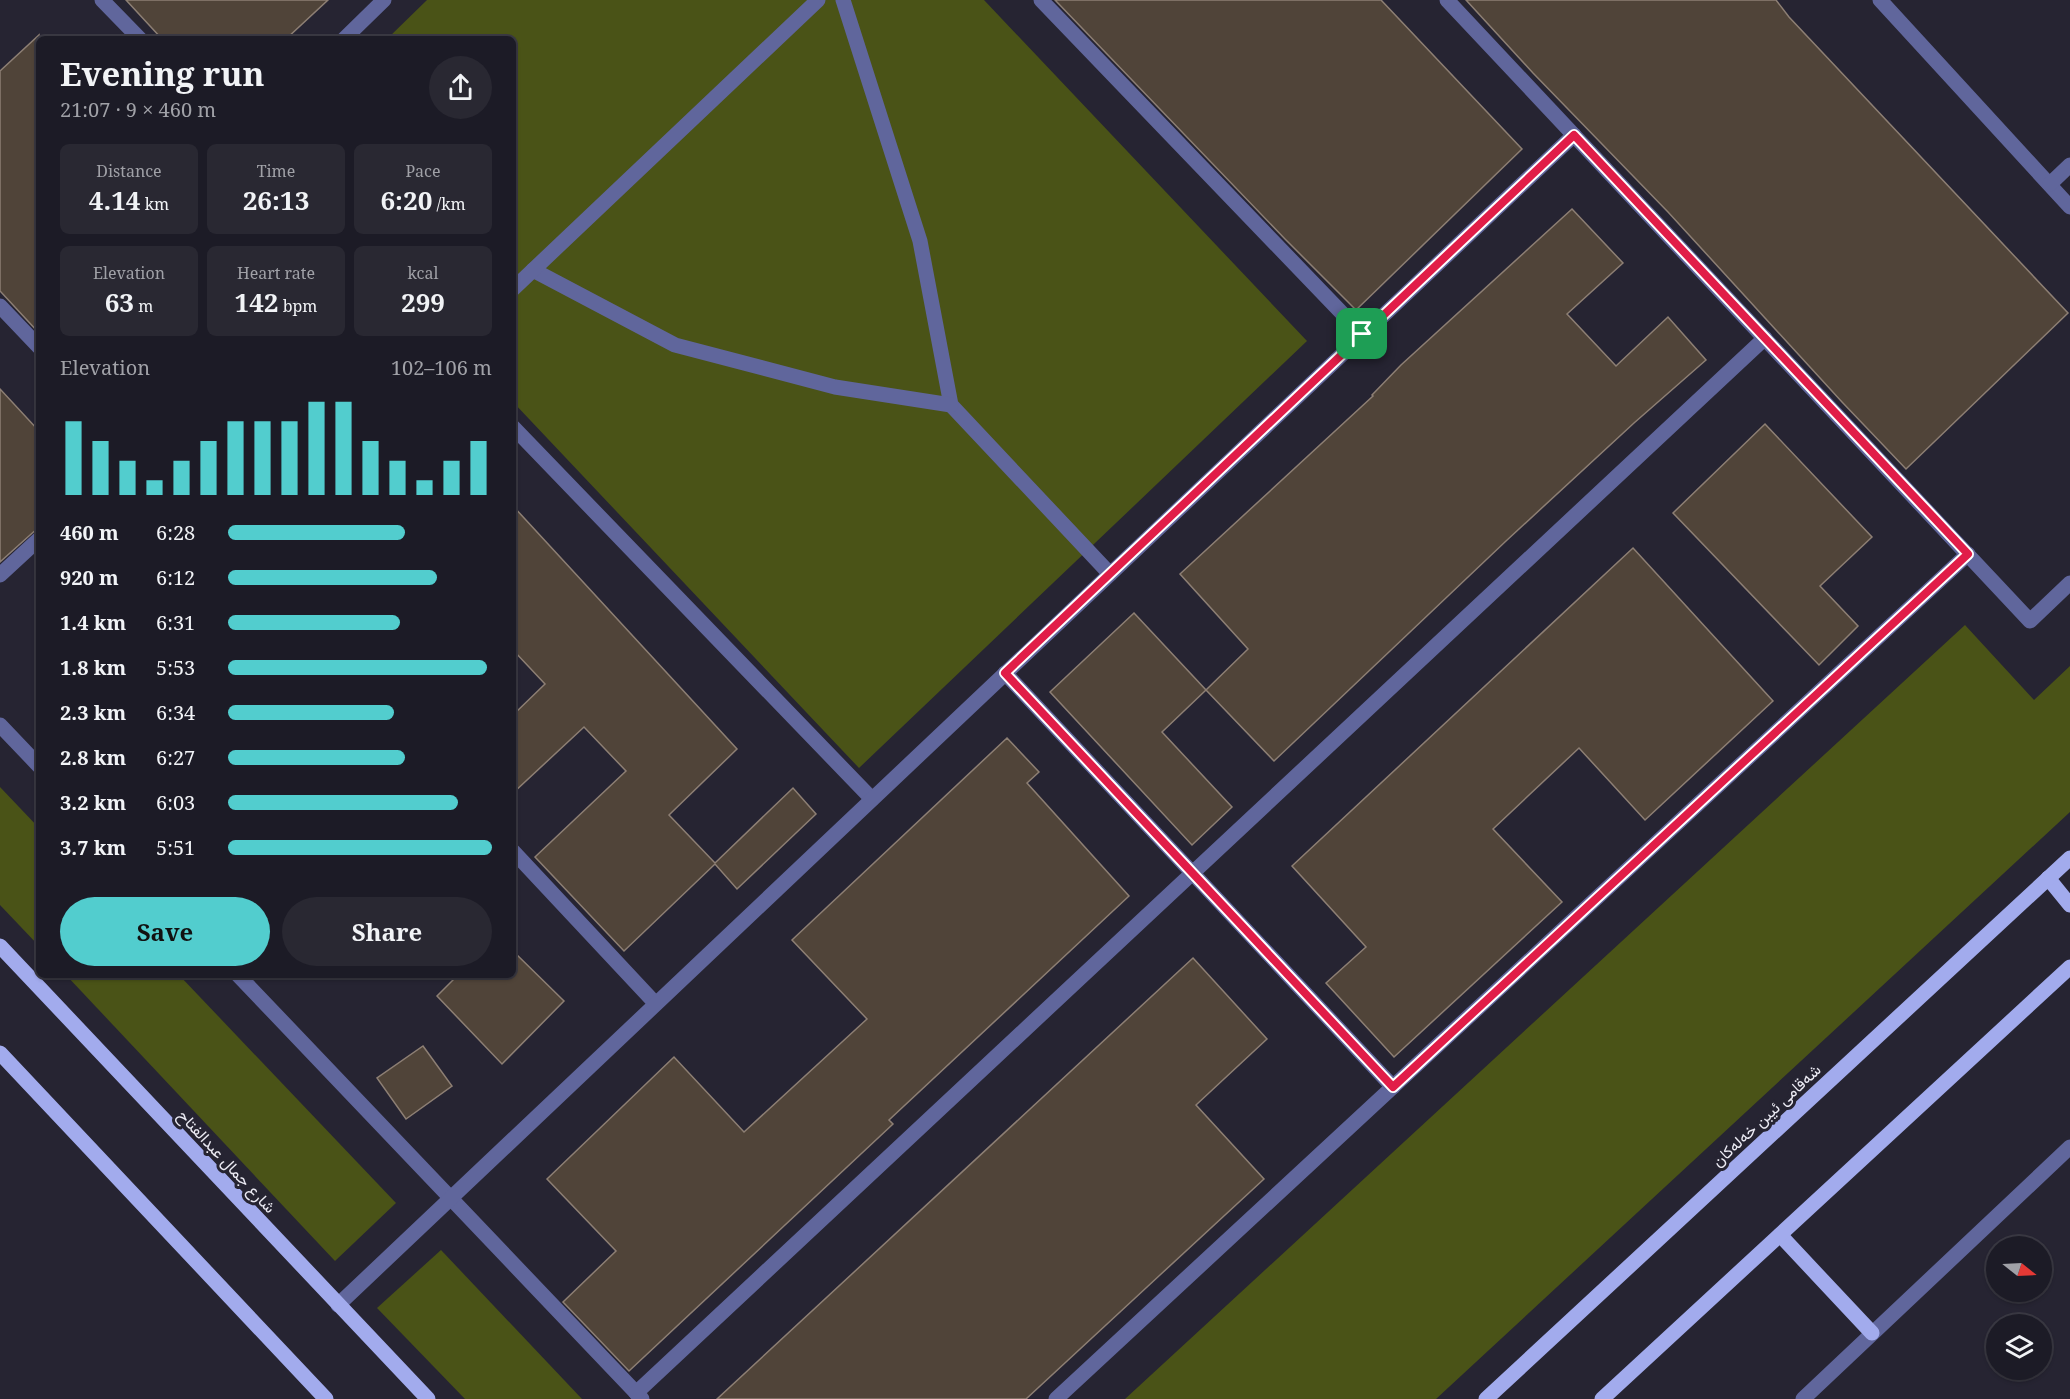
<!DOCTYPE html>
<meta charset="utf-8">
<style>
body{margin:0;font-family:"Noto Serif",Vazirmatn,serif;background:#292832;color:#f1f3f6;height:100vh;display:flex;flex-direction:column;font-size:22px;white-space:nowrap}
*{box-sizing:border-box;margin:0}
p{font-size:20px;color:#a0a1a7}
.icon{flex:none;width:33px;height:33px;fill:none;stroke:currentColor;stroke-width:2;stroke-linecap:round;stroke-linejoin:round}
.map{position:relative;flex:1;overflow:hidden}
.details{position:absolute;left:36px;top:36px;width:480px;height:942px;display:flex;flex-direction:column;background:#1c1b26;border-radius:9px;box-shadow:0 2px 4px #0004,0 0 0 2px #3a3943}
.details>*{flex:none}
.needle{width:39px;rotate:108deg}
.controls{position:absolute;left:1986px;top:1236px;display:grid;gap:12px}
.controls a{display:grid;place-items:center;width:66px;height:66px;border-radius:50%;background:#1c1b26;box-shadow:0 2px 4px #0004,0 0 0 2px #3a3943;font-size:30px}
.pin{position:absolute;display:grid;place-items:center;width:51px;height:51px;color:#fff;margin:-26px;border-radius:12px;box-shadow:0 3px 9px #0006}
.round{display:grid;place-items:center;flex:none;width:63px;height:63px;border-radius:32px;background:#292832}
.headline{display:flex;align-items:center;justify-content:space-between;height:102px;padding:0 24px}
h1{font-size:33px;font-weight:700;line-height:45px}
.figures{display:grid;grid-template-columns:repeat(3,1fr);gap:9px;height:102px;padding:6px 24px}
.figures div{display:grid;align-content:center;border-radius:9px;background:#292832;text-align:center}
.figures b{font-size:26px;font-weight:700}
.figures small{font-size:16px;font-weight:400}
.figures p{font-size:16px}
.chart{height:168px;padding:12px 24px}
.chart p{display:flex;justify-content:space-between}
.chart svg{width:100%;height:108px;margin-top:6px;stroke:#52cdce;stroke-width:6}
.action{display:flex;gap:12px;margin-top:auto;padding:12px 24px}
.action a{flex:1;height:69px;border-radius:36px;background:#52cdce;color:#111;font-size:24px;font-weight:700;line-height:69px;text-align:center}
.action a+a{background:#292832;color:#f1f3f6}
ul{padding:0 24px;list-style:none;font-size:20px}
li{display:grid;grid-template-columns:96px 72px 1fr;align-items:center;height:45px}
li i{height:15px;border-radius:8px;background:#52cdce}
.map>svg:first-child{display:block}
.green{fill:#4a5317}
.building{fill:#504439;stroke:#8d7f74;stroke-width:1.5}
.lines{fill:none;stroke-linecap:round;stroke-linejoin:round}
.minor{stroke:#60669c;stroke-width:15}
.major{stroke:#a2abed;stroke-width:15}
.route-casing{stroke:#fff;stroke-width:12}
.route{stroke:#e11d48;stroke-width:8}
.labels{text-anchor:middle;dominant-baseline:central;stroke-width:6;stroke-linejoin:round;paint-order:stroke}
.street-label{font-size:16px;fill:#ecebf4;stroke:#262432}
</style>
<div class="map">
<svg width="2070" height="1399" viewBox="0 0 2070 1399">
<rect width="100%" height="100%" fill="#262432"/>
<!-- green -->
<g class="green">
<polygon points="427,0 984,0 1307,341 859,768 513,402 513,39 387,39"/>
<polygon points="1965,625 2034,700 2070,666 2070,812 1436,1399 1125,1399"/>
<polygon points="0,787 39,828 39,946 0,905"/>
<polygon points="66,975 179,975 396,1203 335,1261"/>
<polygon points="441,1250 582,1399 465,1399 377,1308"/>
</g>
<!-- building -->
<g class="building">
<polygon points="126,0 328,0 286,39 162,39"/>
<polygon points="1055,0 1381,0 1522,149 1356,310 1285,239"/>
<polygon points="1466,0 1776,0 1789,17 2068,313 1906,469 1842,402 1668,212 1533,73"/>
<polygon points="39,35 39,333 0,291 0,71"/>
<polygon points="1572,209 1623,263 1567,314 1616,366 1668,317 1706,360 1634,423 1506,541 1274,761 1206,690 1248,649 1180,574 1373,396 1372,395 1401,365"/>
<polygon points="0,389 39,431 39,527 0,562"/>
<polygon points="1765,424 1872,537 1820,586 1858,626 1819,665 1673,513"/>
<polygon points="513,506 737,749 669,815 715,863 793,788 816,814 737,889 715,864 624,951 535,857 626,771 584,727 513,793 513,715 545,684 513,650"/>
<polygon points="1633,548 1773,701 1645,820 1579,748 1493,829 1562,902 1394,1057 1326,983 1366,947 1292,866"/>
<polygon points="1134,613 1206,690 1162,732 1232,807 1192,845 1050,692"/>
<polygon points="1007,738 1039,772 1027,783 1129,896 889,1120 893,1124 629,1371 563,1302 616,1251 547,1179 674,1057 744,1132 867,1019 792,940"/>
<polygon points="513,951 564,1001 502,1064 437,996 458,975 513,975"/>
<polygon points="1193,958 1267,1039 1196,1105 1264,1179 1160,1275 1026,1399 717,1399"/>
<polygon points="423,1046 452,1086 406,1119 377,1078"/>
</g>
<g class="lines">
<!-- minor -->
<g class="minor">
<polyline points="102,0 140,39"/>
<polyline points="843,0 920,241 951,405 1110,574"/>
<polyline points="1041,0 1363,335"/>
<polyline points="1447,0 2030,621 2070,583"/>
<polyline points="1880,0 2070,207"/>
<polyline points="344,39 384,0"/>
<polyline points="2050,184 2070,165"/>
<polyline points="533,270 675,345 835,387 951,405"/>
<polyline points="513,289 818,0"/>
<polyline points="0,306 39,347"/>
<polyline points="513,427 872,799"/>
<polyline points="0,575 39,539"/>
<polyline points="1005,673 1393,1087"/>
<polyline points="0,725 39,766"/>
<polyline points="513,851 655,1003"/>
<polyline points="238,975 642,1399"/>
<polyline points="338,1305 1574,135"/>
<polyline points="636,1393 1765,338"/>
<polyline points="1056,1399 1968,554"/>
<polyline points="1803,1399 2070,1147"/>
</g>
<!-- major -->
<g class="major">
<polyline points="2048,878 2070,905"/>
<polyline points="0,946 428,1399"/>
<polyline points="0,1053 326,1399"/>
<polyline points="1780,1235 1872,1333"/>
<polyline points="1486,1399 2070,858"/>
<polyline points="1602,1399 2070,967"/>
</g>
</g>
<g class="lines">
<defs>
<polygon id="route" points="1574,135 1968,554 1393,1087 1005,673"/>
</defs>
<!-- route casing -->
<use href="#route" class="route-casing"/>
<!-- route -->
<use href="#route" class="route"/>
</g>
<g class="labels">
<!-- street labels -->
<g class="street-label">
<text transform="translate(1766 1115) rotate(-43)">شەقامی ئیبن خەلەکان</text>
<text transform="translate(227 1161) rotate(47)">شارع جمال عبدالفتاح</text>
</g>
</g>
</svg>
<div class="controls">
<a><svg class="needle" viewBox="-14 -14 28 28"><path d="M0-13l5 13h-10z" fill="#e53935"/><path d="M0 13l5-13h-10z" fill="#a0a1a7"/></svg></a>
<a><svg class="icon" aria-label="layers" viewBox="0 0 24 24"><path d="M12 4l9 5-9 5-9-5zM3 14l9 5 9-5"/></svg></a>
</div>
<div class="pin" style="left:1362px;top:334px;background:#1e9e55"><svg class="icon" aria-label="arrive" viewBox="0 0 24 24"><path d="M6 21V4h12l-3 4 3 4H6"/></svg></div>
<section class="details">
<div class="headline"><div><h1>Evening run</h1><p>21:07 · 9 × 460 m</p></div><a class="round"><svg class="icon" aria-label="share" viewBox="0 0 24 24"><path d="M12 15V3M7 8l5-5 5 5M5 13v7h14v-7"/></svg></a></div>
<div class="figures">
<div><p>Distance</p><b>4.14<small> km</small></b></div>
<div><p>Time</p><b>26:13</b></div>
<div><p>Pace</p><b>6:20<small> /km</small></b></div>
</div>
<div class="figures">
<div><p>Elevation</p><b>63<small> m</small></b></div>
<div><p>Heart rate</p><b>142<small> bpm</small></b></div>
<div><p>kcal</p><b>299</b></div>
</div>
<div class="chart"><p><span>Elevation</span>102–106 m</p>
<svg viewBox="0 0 160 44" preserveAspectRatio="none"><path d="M5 44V14M15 44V22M25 44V30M35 44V38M45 44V30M55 44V22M65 44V14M75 44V14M85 44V14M95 44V6M105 44V6M115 44V22M125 44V30M135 44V38M145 44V30M155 44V22"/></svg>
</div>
<ul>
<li><b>460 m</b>6:28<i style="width:67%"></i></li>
<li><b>920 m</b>6:12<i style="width:79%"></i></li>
<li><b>1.4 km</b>6:31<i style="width:65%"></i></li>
<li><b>1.8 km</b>5:53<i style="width:98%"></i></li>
<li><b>2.3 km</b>6:34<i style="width:63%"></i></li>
<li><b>2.8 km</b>6:27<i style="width:67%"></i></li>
<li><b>3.2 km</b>6:03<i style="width:87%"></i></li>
<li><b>3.7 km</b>5:51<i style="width:100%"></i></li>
</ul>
<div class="action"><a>Save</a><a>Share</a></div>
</section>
</div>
